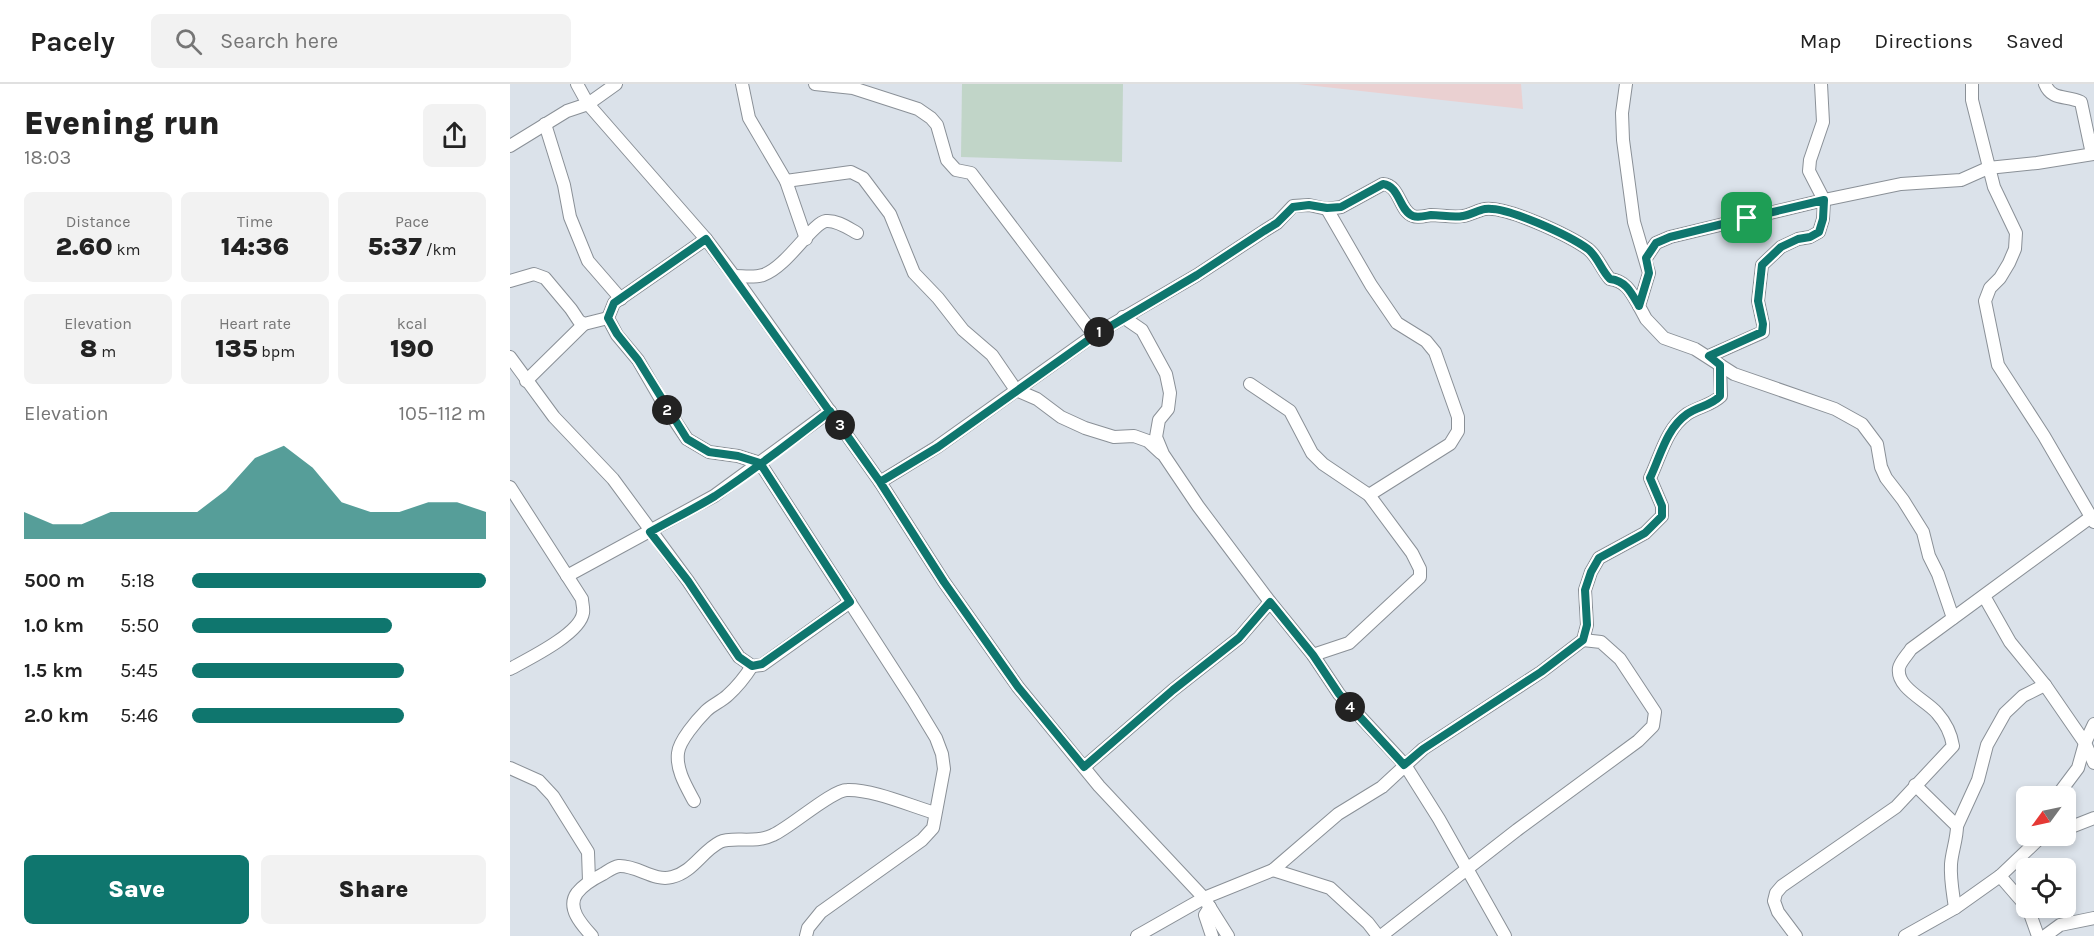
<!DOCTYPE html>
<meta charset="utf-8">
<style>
body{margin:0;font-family:Karla,sans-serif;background:#f2f2f2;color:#222;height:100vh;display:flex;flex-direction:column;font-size:22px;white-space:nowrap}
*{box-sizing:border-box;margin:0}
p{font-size:20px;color:#767676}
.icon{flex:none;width:33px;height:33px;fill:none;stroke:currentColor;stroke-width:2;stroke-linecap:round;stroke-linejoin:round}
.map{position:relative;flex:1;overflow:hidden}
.side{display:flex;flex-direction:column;background:#fff;width:510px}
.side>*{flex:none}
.needle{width:39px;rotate:237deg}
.fabs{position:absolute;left:1506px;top:702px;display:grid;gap:12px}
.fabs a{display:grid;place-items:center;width:60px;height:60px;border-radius:9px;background:#fff;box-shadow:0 3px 9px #0003;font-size:30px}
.pin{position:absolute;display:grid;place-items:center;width:51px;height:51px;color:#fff;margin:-26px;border-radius:12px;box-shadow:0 3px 9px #0006}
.km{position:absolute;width:30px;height:30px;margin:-15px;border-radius:50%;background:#222;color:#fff;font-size:16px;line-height:30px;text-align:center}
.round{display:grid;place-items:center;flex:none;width:63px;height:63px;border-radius:9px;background:#f2f2f2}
.head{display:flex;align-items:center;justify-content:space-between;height:102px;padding:0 24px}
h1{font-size:33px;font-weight:800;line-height:45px}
.figures{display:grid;grid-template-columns:repeat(3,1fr);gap:9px;height:102px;padding:6px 24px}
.figures div{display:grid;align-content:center;border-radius:9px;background:#f2f2f2;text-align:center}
.figures b{font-size:26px;font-weight:800}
.figures small{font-size:16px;font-weight:400}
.figures p{font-size:16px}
.chart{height:168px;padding:12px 24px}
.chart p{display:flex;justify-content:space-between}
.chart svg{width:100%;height:108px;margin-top:6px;fill:#0f766e;opacity:.7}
.action{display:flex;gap:12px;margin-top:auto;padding:12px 24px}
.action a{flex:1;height:69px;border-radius:9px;background:#0f766e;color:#fff;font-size:24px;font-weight:800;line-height:69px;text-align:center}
.action a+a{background:#f2f2f2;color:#222}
ul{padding:0 24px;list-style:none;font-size:20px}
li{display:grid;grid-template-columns:96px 72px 1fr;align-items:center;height:45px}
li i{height:15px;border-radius:8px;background:#0f766e}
header{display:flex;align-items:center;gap:36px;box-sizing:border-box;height:84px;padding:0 30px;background:#fff;border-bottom:2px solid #e0e0e0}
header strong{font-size:28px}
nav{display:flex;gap:33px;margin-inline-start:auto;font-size:21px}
.search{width:420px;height:54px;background:#f2f2f2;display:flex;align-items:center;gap:15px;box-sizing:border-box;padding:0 21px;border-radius:9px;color:#767676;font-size:22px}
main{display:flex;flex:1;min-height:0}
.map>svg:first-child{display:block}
.education{fill:#ead0d1}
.green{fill:#c1d5c8}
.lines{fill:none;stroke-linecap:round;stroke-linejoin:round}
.minor-casing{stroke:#8a9097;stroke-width:14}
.minor{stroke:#fff;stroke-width:12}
.route-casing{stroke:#fff;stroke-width:12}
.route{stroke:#0f766e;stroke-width:8}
</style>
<header>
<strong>Pacely</strong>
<div class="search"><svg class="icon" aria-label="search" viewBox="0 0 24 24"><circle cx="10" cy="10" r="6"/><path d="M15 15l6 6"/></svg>Search here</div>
<nav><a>Map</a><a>Directions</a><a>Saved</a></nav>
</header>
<main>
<section class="side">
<div class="head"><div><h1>Evening run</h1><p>18:03</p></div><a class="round"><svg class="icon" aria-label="share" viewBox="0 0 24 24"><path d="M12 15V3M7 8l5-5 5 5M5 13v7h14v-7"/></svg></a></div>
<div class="figures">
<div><p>Distance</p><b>2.60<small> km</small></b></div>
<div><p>Time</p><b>14:36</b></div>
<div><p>Pace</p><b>5:37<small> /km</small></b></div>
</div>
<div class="figures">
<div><p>Elevation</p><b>8<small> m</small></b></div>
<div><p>Heart rate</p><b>135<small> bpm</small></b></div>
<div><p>kcal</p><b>190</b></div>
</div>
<div class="chart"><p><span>Elevation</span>105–112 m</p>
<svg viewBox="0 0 160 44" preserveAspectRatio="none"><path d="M0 44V33L10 38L20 38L30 33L40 33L50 33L60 33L70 24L80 11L90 6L100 15L110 29L120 33L130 33L140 29L150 29L160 33V44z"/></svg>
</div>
<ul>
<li><b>500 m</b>5:18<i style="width:100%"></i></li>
<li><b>1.0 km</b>5:50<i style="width:68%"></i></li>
<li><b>1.5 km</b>5:45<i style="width:72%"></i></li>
<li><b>2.0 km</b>5:46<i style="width:72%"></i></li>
</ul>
<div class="action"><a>Save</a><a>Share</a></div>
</section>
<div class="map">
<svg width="1584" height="852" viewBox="0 0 1584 852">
<rect width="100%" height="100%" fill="#dbe2ea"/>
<!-- education -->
<polygon class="education" points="788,0 1011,0 1013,25"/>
<!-- green -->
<polygon class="green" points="452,0 613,0 612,78 451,73"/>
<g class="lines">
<defs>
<g id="minor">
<polyline points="106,0 78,20 196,155 224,192 370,398 434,498 508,603 589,702 694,814 718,852"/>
<polyline points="232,0 239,34 276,97 296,155"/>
<polyline points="305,0 343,4 408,25 421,34 427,41 437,76 446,86 461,89 584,251"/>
<polyline points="1116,0 1112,29 1113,56 1124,138 1139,189 1129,222 1136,235 1154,254 1185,265 1224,290 1325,325 1352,340 1367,360 1371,383 1376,394 1393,416 1413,448 1419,472 1428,490 1443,534"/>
<polyline points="1462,0 1462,16 1484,103 1506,149 1505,165 1499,179 1490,194 1480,204 1475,217 1488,281 1534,352 1584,438"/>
<path d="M1535,0c7,17 21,11 36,18l11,52"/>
<polyline points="35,40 54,101 60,133 78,177 111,215"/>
<polyline points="0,62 57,27 78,20 67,0"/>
<polyline points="276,97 341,88 353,94 380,130 404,189 428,214 453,246 482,271 506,306 527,315 551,333 575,344 604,353 624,352 638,357 651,369"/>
<polyline points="817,125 861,201 887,239 916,257 925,268 948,333 948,347 940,360 859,411"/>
<polyline points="196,155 104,219 98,234 107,251 128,276 153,319 177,355 199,368 228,372 250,379 403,616 426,654 432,670 434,685 423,744 412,756 311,828 298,844 296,852"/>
<polyline points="1136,174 1146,159 1160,153 1314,116 1391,100 1451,96 1478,84 1527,79 1584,70"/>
<path d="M224,192c9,0 20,2 29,-1 24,-8 49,-52 63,-54 11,-1 22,7 31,12"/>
<polyline points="0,197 24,190 35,194 61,225 69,237 74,240 98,234"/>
<polyline points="613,233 632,246 656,290 660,309 658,325 649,336 646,353 653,370 688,422 760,518 803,571 829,610 895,681 929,735 995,852"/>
<polyline points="1199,272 1253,248 1253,240 1248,217 1252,181 1271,163 1288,155 1300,153 1309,148 1313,135 1314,116 1299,87 1300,76 1313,38 1311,0"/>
<polyline points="0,273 44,333 103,395 178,497 229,573 242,582 252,581 340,518"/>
<polyline points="16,297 74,240"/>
<polyline points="740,300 780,327 802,369 813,380 859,411 902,469 910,485 910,493 839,559 803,571"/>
<path d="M370,398l57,-35 157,-112 103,-60 67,-44 13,-8 16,-17 16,-1 18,4 14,-2 42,-23c17,1 16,27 30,32 5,2 12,0 18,-1 10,0 22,3 32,1 8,-1 15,-6 22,-7 22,-3 85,27 103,40 10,8 14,21 22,30 16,2 21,13 29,27"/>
<path d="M0,403l72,112c0,4 2,10 1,14 -3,21 -55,46 -73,56"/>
<polyline points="57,492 204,412 320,327"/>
<polyline points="1474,512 1500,558 1535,601 1575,659 1584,679"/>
<polyline points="574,683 663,606 729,554 760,518"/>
<polyline points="0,684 29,697 43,712 78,768 79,797"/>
<path d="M1405,701l42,41c0,13 -5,25 -6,38 -1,15 2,29 4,44"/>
<polyline points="1547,712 1568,684 1575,659 1584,640"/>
<path d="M184,717c-8,-15 -18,-31 -16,-48 1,-12 19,-33 28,-42 6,-6 16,-10 22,-16 10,-9 17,-18 24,-29"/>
<polyline points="1447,742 1468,696 1477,661 1495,629 1513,612 1535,601"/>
<polyline points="1556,745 1584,734"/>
<polyline points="763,786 820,804 858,839 868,852"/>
<polyline points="1490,792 1516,822"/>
<polyline points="700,823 695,831 702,852"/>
<polyline points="1518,824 1528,852"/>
<path d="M82,852c-10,-11 -26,-28 -15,-43 7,-9 16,-14 26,-19 5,-3 10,-7 16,-8 18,-1 35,16 53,11 21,-5 30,-26 48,-35 12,-6 35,2 53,-7 18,-8 59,-45 74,-45 25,-1 64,16 88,23"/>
<path d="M627,852l67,-38 69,-28 65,-56 44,-27 41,-38 118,-77 42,-32 4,-15 -2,-35 6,-18 8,-14 46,-25 17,-17v-10l-12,-28c11,-23 16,-49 37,-64 11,-7 25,-9 34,-18l-1,-31"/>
<polyline points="871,852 1007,746 1128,657 1143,642 1145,628 1110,575 1091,558 1073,556"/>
<path d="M1286,852l-18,-24 -4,-11 2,-8 6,-7 114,-79 57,-61c-2,-13 -8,-24 -16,-33 -11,-13 -41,-25 -38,-45 1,-6 9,-14 12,-19l180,-132"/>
<polyline points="1395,852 1445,824 1490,792 1530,754 1538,752"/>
<polyline points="1535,852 1550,841 1584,834"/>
</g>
</defs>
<!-- minor casing -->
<use href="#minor" class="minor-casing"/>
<!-- minor -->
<use href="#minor" class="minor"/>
</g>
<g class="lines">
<defs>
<path id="route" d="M1237,134l-77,19 -14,6 -10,15 3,15 -10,33c-8,-14 -13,-25 -29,-27 -9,-9 -12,-22 -22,-30 -18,-13 -81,-43 -103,-40 -7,1 -14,6 -22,7 -10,2 -22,-1 -32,-1 -6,1 -13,3 -18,1 -14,-5 -13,-30 -30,-32l-42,23 -14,1 -18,-3 -16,2 -16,16 -13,8 -67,44 -103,61 -156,111 -58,35 -174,-243 -92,64 -6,15 9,16 21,26 49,79 22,13 29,4 22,7 90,139 -88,62 -10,2 -13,-9 -51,-76 -38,-49c21,-12 44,-23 65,-36 39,-26 78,-56 115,-85l50,71 64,100 74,105 66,80 89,-77 66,-52 31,-36 43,53 26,39 65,71 19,-16 118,-77 42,-32 4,-15 -2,-35 6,-18 8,-14 46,-25 17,-17v-10l-12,-28c11,-23 16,-49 37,-64 11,-8 24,-8 33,-18v-31l-11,-9 53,-24 1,-8 -5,-23 4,-36 19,-18 17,-8 12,-2 9,-5 4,-13 1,-19 -77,18"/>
</defs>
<!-- route casing -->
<use href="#route" class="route-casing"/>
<!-- route -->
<use href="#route" class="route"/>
</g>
</svg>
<div class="fabs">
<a><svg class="needle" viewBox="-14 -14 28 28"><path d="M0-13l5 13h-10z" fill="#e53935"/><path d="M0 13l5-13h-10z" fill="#767676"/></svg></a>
<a><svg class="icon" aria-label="locate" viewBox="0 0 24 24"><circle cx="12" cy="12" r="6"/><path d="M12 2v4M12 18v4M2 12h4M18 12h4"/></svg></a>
</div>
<div class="pin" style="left:1237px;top:134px;background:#1e9e55"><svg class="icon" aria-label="arrive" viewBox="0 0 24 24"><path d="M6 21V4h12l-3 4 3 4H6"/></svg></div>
<b class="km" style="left:589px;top:248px">1</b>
<b class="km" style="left:157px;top:326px">2</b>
<b class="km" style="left:330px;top:341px">3</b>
<b class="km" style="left:840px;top:623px">4</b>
</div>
</main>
